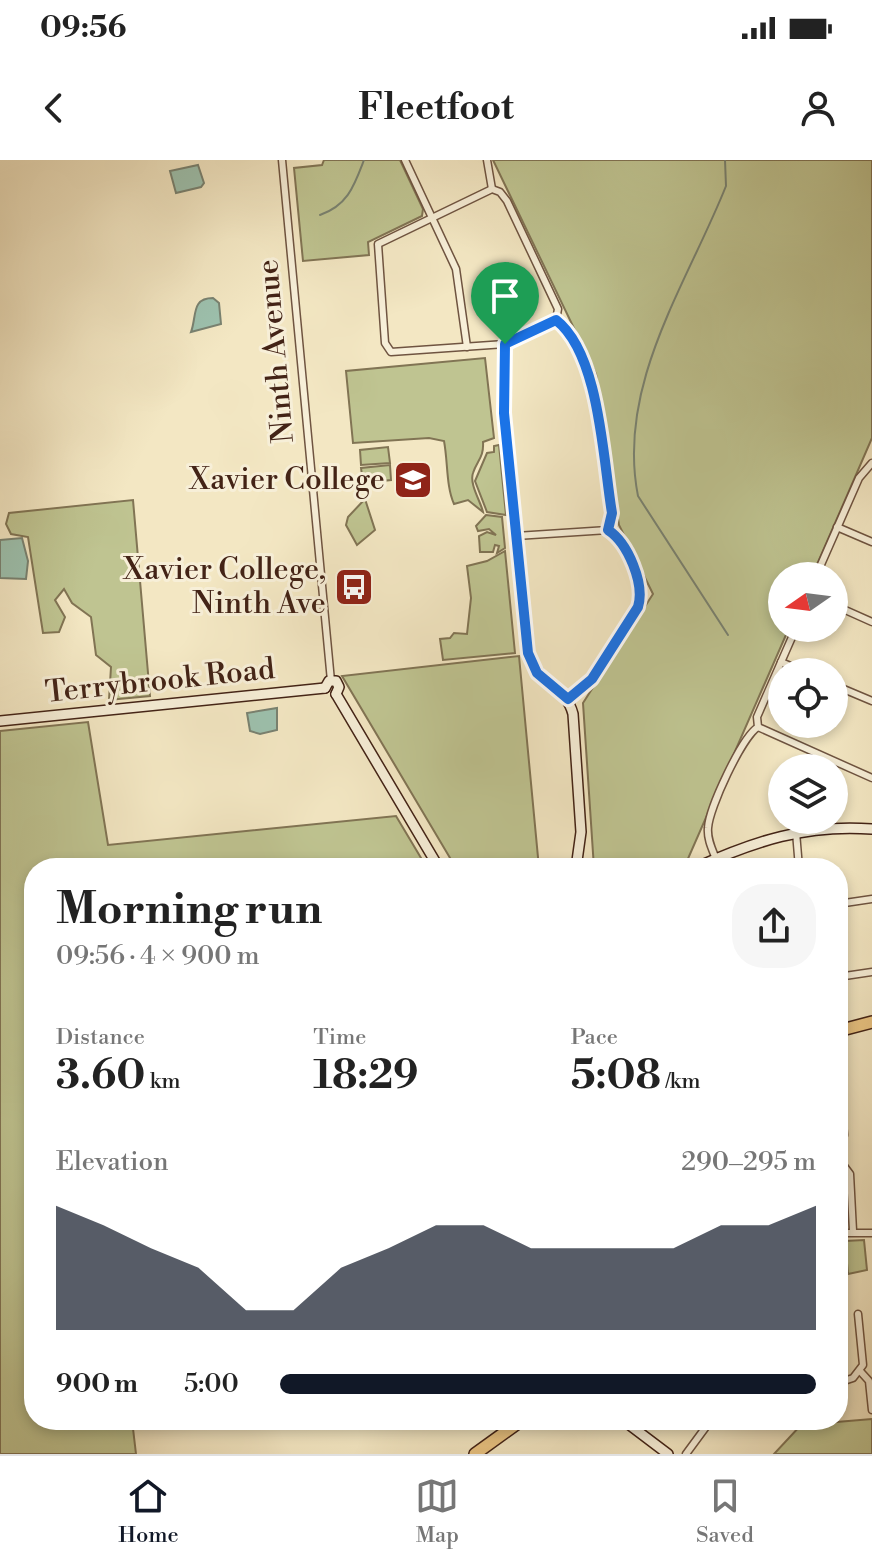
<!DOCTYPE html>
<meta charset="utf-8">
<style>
body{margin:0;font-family:"Libre Bodoni",serif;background:#f6f6f6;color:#222;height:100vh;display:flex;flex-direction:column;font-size:30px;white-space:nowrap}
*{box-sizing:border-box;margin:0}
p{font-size:26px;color:#767676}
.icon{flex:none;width:44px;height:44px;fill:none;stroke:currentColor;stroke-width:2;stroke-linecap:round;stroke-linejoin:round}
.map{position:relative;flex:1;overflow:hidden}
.drawer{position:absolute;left:24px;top:698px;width:824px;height:572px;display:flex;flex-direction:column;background:#fff;border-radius:32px;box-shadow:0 4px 12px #0003}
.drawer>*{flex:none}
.needle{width:52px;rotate:256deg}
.fabs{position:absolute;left:768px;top:402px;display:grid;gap:16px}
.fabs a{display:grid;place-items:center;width:80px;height:80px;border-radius:50%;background:#fff;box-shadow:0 4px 12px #0003;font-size:40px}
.pin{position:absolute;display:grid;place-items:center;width:68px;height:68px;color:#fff;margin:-82px -34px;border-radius:50% 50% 50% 0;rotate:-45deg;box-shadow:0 0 8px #0007}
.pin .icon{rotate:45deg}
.round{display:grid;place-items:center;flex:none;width:84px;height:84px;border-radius:32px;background:#f6f6f6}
.head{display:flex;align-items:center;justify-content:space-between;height:136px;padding:0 32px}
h1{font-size:44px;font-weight:700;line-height:60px}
.stats{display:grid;grid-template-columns:repeat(3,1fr);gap:12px;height:136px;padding:8px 32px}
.stats div{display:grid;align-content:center}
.stats b{font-size:40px;font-weight:700}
.stats small{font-size:22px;font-weight:400}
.stats p{font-size:22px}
.chart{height:224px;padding:16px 32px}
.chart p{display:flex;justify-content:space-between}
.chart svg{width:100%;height:144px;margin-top:8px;fill:#111827;opacity:.7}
ul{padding:0 32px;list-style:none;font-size:26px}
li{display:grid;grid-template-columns:128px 96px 1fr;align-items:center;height:60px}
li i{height:20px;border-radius:10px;background:#111827}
.status{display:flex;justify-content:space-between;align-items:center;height:56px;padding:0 40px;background:#fff;direction:ltr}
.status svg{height:22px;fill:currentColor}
header{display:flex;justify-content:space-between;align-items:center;height:104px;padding:0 32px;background:#fff;font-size:36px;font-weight:700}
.tabs{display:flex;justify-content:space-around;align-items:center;height:112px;border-top:2px solid #e0e0e0;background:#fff;font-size:22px;color:#767676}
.tabs a{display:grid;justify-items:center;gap:4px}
.tabs .on{color:#111827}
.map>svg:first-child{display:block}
.green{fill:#bfc491;stroke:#817454;stroke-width:2}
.water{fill:#9dc1ae;stroke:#798271;stroke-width:2}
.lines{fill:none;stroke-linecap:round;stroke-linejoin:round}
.stream{stroke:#798271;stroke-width:2}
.street-casing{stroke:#6f5441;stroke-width:9}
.secondary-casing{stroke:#432316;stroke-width:12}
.highway-casing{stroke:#432316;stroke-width:14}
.street{stroke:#f7efd8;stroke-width:6}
.secondary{stroke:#f7efd8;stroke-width:9}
.highway{stroke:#eac482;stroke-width:11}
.route-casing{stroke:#fff;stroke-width:16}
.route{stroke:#1a73e8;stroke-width:10}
.labels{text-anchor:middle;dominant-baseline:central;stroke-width:6;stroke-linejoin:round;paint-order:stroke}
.street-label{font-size:30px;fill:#432316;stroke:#f7efd8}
.poi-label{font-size:30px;fill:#432316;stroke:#f7efd8;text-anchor:end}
</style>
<div class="status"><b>09:56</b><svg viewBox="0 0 49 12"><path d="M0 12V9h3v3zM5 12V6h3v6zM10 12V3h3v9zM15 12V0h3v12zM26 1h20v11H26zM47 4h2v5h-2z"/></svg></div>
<header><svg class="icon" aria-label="back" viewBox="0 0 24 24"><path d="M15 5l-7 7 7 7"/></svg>Fleetfoot<svg class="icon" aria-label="person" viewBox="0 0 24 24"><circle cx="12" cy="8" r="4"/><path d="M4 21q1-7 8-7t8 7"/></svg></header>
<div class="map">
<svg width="872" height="1294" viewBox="0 0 872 1294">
<rect width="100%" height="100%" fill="#f3e7c3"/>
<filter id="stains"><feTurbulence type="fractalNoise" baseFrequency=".0025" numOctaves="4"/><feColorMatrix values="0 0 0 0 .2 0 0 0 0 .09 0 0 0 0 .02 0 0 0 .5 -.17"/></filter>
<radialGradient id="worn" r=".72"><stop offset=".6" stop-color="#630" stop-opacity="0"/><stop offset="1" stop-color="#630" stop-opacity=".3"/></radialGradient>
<!-- green -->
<g class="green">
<polygon points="324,0 400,0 423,49 422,56 368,82 369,95 303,101 294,8 322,5"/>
<polygon points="493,0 872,0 872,278 812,416 782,416 782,468 789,468 687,701 671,708 594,708 583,543 653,434 619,365 596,214"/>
<path d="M485,198l9,80 -11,4c1,16 -6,18 -10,31 -4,11 8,29 10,39l-15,-12 -14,4c-8,-18 -6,-42 -10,-63l-15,-3 -76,5 -7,-72z"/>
<polygon points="499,285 506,355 487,352 475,321 487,293 494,292 494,286"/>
<polygon points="388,287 390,303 361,305 360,290"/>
<polygon points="390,305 391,320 363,323 361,308"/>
<polygon points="365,339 375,370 357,385 346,365 348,357"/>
<polygon points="133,340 150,536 109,540 111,507 96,495 91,457 72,443 64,429 55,440 65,457 59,472 43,473 28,377 11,374 6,364 9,353"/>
<polygon points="486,355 502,357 505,388 497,393 499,386 495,385 493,392 480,392 479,376 487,372 496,375 489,369 478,371 476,366"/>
<polygon points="505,391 515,493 443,500 440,479 450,478 454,473 467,474 471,438 467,406 487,401"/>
<polygon points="519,496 539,708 456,708 342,516"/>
<polygon points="88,562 108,685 396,656 427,708 34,708 34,1260 132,1260 136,1294 0,1294 0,571"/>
<polygon points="864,1080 867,1110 848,1114 845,1081"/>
<polygon points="872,1259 872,1294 774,1294 801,1265"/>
</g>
<!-- water -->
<g class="water">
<polygon points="198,5 204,23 201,27 176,33 170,11"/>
<path d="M213,138l6,5 2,21 -30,8c6,-16 0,-34 22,-34z"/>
<polygon points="22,378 28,401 26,419 0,418 0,380"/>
<polygon points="277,548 277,570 260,574 250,571 247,553"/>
</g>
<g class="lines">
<!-- stream -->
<g class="stream">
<path d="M725,0l1,26c-39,98 -110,199 -88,310l90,139"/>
<path d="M320,55c28,-10 34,-29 44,-55"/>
</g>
<defs>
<g id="street">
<polyline points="282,0 331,521"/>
<polyline points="405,0 456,109 467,187"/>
<polyline points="487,0 492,29"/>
<polygon points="492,29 500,32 507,41 558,149 556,160 505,184 391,192 385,183 378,84"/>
<path d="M556,160c44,32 48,142 56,193l-4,17"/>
<polyline points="837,367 872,382"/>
<path d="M516,376l92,-6c15,10 34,46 33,65 -2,23 -53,93 -73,104"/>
<polyline points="816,416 859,318 872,303"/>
<polyline points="834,445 872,462"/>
<polyline points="781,502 804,512"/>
<polyline points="834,525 872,541"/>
<polyline points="758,567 872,618"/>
<polyline points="796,672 799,708"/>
<path d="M716,699c-4,-10 -9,-20 -8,-31 1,-20 34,-91 50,-101l-1,-10 39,-89"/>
<polyline points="838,744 872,739"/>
<polyline points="838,817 872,812"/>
<polyline points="838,996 844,975 841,940"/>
<polyline points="838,998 850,1014 853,1071"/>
<polyline points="838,1073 872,1073"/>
<polyline points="860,1211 869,1221 872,1250"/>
<polyline points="838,1223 853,1218 863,1205 858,1154"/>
<polyline points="686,1294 711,1260"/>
</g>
<g id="secondary">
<path d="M505,184l-1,69 24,240c8,28 38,33 45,61l8,118 -5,36"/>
<polyline points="325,528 329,521 336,521 339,527 336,534"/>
<polyline points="336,534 439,708"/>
<polyline points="0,561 325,528"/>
<path d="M695,708c60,-27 111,-44 177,-39"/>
<polyline points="623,1260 668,1294"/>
</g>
<g id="highway">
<polyline points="838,871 872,862"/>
<polyline points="475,1294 522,1260"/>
</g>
</defs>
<!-- street casing -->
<use href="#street" class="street-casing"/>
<!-- secondary casing -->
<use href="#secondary" class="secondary-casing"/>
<!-- highway casing -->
<use href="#highway" class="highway-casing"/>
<!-- street -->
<use href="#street" class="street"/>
<!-- secondary -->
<use href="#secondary" class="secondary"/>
<!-- highway -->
<use href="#highway" class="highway"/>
</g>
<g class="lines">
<defs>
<path id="route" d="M556,160c44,34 47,141 56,193l-4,17c20,13 37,54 30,77l-46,72 -24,20 -31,-26 -9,-20 -24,-240 1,-69z"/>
</defs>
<!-- route casing -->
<use href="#route" class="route-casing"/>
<!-- route -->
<use href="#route" class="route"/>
</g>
<!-- icons -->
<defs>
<symbol id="school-square" viewBox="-11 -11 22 22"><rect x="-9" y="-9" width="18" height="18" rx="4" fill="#8f2418" stroke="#f7efd8"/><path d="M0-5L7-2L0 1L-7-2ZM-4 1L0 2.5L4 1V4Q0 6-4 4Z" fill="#fff"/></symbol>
<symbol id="bus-square" viewBox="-11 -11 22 22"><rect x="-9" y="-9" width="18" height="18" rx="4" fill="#8f2418" stroke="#f7efd8"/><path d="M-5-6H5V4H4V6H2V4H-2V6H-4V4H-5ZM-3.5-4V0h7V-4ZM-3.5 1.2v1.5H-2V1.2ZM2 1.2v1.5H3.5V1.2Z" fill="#fff"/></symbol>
</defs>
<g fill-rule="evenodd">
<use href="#school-square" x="391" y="298" width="44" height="44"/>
<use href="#bus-square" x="332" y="405" width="44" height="44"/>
</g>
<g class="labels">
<!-- street labels -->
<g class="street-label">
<text transform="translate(276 191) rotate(-95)">Ninth Avenue</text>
<text transform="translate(160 521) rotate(-6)">Terrybrook Road</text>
</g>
<!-- poi labels -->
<g class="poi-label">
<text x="385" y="320">Xavier College</text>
<text x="326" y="410">Xavier College,<tspan x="326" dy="34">Ninth Ave</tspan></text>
</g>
</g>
<rect width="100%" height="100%" filter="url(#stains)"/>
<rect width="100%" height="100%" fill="url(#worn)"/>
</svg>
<div class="fabs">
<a><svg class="needle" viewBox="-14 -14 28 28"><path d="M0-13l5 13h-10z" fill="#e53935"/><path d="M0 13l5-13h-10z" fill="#767676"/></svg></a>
<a><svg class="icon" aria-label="locate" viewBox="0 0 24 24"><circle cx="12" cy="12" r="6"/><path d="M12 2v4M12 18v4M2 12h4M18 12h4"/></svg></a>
<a><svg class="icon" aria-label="layers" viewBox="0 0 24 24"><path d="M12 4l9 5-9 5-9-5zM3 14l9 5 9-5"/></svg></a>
</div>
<div class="pin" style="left:505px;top:184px;background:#1e9e55"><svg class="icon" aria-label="arrive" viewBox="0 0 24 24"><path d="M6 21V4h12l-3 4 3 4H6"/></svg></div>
<section class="drawer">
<div class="head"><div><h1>Morning run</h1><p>09:56 · 4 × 900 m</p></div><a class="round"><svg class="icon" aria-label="share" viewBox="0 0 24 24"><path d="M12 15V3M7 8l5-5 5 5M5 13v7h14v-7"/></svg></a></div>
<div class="stats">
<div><p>Distance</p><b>3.60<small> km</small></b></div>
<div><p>Time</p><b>18:29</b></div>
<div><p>Pace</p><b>5:08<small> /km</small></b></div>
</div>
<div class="chart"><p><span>Elevation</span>290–295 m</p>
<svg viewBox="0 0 160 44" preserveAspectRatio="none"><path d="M0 44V6L10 12L20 19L30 25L40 38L50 38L60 25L70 19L80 12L90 12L100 19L110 19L120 19L130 19L140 12L150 12L160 6V44z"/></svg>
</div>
<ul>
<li><b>900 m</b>5:00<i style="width:100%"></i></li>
</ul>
</section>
</div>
<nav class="tabs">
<a class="on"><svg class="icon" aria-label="home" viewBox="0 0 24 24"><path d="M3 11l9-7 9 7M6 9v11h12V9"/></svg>Home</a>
<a><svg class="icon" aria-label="map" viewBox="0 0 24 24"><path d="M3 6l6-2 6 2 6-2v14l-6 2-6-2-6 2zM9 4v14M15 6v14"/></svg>Map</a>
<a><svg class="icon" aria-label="saved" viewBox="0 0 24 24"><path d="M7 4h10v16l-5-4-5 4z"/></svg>Saved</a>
</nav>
